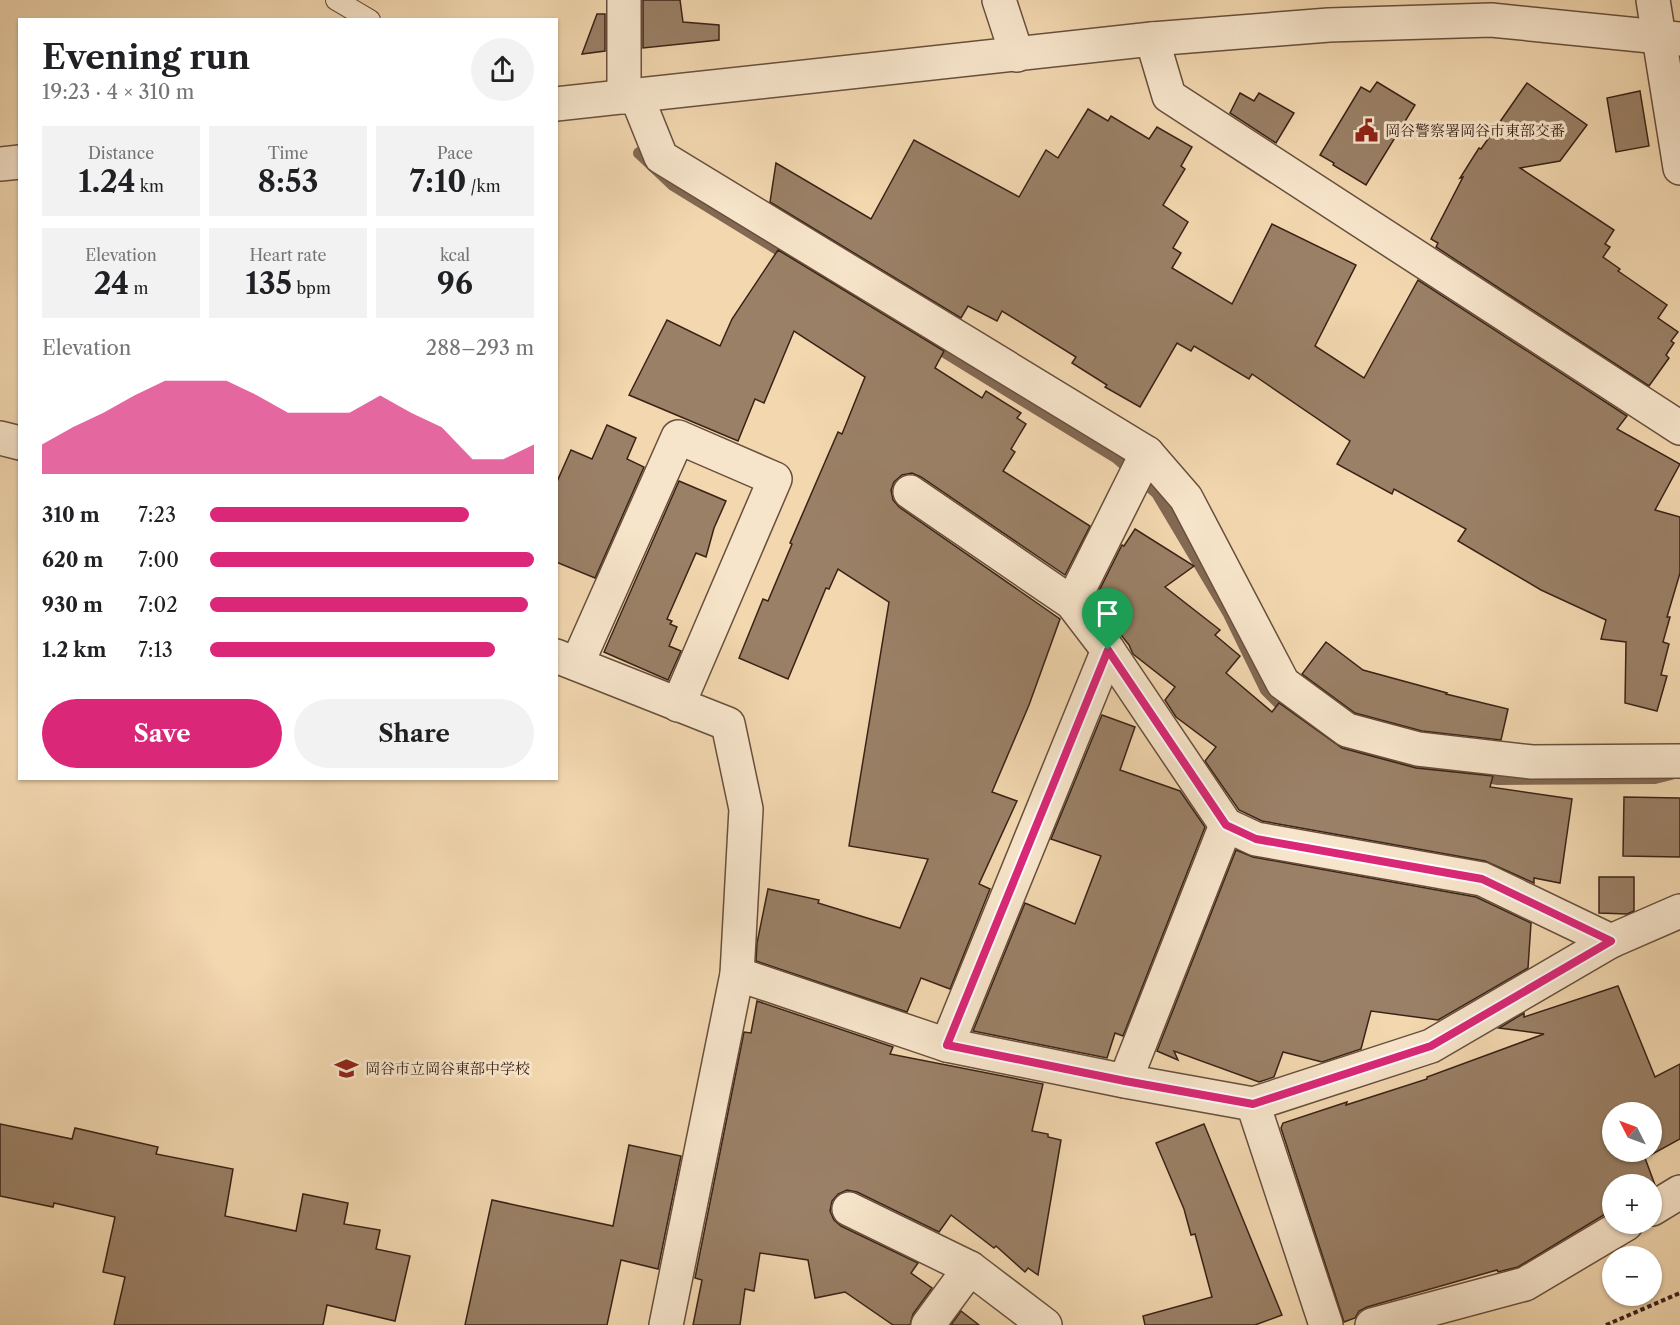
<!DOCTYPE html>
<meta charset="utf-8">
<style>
body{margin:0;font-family:"Libre Caslon Text","Noto Serif JP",serif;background:#f2f2f2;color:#202124;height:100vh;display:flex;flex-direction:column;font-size:22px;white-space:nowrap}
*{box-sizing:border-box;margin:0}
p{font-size:20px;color:#757577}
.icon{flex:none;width:33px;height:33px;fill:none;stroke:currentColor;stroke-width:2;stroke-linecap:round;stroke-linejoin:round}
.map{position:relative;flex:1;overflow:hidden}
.details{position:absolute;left:18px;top:18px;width:540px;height:762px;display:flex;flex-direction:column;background:#fff;border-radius:0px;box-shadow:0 2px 4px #0004}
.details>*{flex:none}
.needle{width:39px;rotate:312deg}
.controls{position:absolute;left:1602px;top:1102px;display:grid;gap:12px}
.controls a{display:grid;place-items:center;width:60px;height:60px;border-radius:50%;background:#fff;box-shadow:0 2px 4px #0004;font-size:30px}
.pin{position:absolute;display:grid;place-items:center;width:51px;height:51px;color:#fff;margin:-62px -26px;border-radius:50% 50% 50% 0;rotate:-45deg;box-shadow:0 0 6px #0007}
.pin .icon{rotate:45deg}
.round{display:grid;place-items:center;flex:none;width:63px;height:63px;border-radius:32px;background:#f2f2f2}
.headline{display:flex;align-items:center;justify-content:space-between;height:102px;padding:0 24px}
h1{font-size:33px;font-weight:700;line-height:45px}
.metrics{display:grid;grid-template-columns:repeat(3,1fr);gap:9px;height:102px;padding:6px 24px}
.metrics div{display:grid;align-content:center;border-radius:0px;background:#f2f2f2;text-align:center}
.metrics b{font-size:30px;font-weight:700}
.metrics small{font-size:16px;font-weight:400}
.metrics p{font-size:16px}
.chart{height:168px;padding:12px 24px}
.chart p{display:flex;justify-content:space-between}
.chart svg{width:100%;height:108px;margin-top:6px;fill:#db2777;opacity:.7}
.cta{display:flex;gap:12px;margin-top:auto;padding:12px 24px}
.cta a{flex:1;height:69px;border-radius:36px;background:#db2777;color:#fff;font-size:24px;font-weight:700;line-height:69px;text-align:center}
.cta a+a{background:#f2f2f2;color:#202124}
ul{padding:0 24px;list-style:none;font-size:20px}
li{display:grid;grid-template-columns:96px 72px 1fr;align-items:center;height:45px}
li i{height:15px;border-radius:8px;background:#db2777}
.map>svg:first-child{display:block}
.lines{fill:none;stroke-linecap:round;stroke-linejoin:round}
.stream{stroke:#836953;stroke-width:12}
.building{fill:#9a8066;stroke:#3a2217;stroke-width:1.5;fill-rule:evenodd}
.service-casing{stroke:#684f3d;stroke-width:22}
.minor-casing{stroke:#684f3d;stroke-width:36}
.tertiary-casing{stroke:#684f3d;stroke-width:36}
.path{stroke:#3a2217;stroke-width:4;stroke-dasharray:4.5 3;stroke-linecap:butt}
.service{stroke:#f7e5cb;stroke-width:20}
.minor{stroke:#f7e5cb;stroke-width:33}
.tertiary{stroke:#f7e5cb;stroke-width:33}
.route-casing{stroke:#fff;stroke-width:12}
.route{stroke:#db2777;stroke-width:8}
.labels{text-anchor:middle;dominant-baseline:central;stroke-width:6;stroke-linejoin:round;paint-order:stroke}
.poi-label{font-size:15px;fill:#3a2217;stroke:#f7e5cb;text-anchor:start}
</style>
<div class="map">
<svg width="1680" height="1325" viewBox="0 0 1680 1325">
<rect width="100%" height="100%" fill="#f2d7af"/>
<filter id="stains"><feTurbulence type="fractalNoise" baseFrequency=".00333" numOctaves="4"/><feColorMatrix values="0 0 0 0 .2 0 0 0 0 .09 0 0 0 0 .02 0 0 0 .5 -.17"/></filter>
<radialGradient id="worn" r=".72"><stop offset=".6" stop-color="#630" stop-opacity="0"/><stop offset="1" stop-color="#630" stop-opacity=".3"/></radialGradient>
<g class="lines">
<!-- stream -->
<g class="stream">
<polyline points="639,153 673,185 859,299"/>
<polyline points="930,343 1117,458 1157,493 1229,614 1266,690 1290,714"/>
<polyline points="1358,754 1498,779 1655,778 1671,774"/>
</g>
</g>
<!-- building -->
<g class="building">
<polygon points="643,0 680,0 683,22 719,25 719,40 643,48"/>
<polygon points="597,14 605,14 605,51 582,54"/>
<polygon points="1377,82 1415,105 1366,185 1333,165 1334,163 1320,155 1361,87 1370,92"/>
<polygon points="1527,83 1587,125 1560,161 1520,168 1614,230 1605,244 1610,247 1603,257 1620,269 1618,271 1667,305 1658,318 1678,332 1671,341 1674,343 1666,355 1669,358 1649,386 1436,247 1438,243 1431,239 1463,177 1460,178 1479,148 1481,149"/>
<polygon points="1640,91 1649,146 1616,152 1607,98"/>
<polygon points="1240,93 1254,101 1259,93 1294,113 1276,143 1230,113"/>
<polygon points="1088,109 1108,121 1111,116 1149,139 1157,127 1192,147 1181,166 1185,169 1163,205 1188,222 1173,248 1181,253 1172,268 1232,304 1272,224 1356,265 1315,346 1364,378 1418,280 1627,416 1617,429 1680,464 1655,510 1680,517 1680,573 1667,617 1670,617 1663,642 1669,644 1661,675 1667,676 1657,711 1625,703 1626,642 1601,639 1606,620 1541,590 1458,541 1466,529 1394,489 1392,494 1337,464 1350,441 1252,374 1249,379 1194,346 1191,351 1177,343 1140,407 1105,387 1107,385 1072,363 1076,357 1002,311 997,321 968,306 961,318 770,202 776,163 871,219 914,140 1019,197 1046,150 1058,158"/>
<polygon points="778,250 944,351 935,368 982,398 986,391 1021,413 1017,418 1026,424 1011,449 1015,452 1003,471 1090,526 1065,575 921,477 912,473 902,475 894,482 891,490 893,500 899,507 1060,619 1029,705 992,792 1017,801 979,884 990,889 950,989 921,978 907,1012 756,961 757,943 768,889 819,900 818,903 900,928 928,859 849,846 889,602 838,569 829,589 826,588 788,679 739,658 763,599 768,601 792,544 790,543 825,462 838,432 842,434 865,377 794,331 764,403 755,399 738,441 629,395 667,320 720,346 732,319"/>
<polygon points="607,425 636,438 627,459 644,467 595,578 556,562 556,484 571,450 592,459"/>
<polygon points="679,481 726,501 714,528 706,557 696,553 667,619 672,621 670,624 677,627 669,646 681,651 668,680 604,652"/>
<polygon points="1135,529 1194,566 1165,587 1220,630 1215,635 1240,656 1226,673 1272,712 1279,703 1342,748 1416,768 1493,776 1490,787 1572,799 1560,883 1534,878 1534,883 1485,861 1262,821 1239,810 1205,761 1216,747 1176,717 1165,700 1175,687 1133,654 1129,645 1094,601 1122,545 1124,546"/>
<polygon points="1326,642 1363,670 1447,693 1446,694 1508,709 1501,740 1422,731 1355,713 1302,674"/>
<polygon points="1102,715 1135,727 1120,770 1180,791 1205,827 1123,1036 1115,1033 1107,1058 973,1031 1025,903 1075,924 1101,856 1051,839"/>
<polygon points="1624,797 1680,798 1680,857 1623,856"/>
<polygon points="1236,850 1253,857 1476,897 1531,923 1528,968 1438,1020 1371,1011 1361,1049 1322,1062 1283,1052 1274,1077 1259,1082 1174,1051 1178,1060 1157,1051"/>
<polygon points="1599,877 1634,877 1634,911 1627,914 1599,913"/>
<path d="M1618,986l37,91 25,-13v75l-35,19 10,27 -3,2v-2h-40v25l-94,57 -20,5 -1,-2 -130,37 -8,4 -4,7 -11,4 -63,-194 2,-5 64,-21 -1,3 81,-26v-2l117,-43 -45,-6 25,-15v4zM1612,1113h40v39h-40z"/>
<polygon points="757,1001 893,1047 890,1054 1043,1084 1032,1131 1048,1134 1048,1137 1061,1140 1038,1275 1028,1268 1025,1272 996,1246 994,1248 951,1215 939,1232 857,1192 847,1190 838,1194 832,1201 830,1211 834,1220 841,1226 918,1263 911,1273 932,1288 913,1314 910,1325 893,1325 845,1292 815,1298 808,1260 760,1253 754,1291 745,1289 740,1325 693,1325 702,1280 695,1278 744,1032 751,1033"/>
<polygon points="0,1124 72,1139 75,1128 158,1147 156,1154 233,1169 225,1216 296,1231 303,1194 348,1203 344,1224 380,1230 376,1249 410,1256 395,1321 327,1305 323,1325 114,1325 125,1277 103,1272 115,1217 54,1203 53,1207 0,1196"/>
<polygon points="1204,1124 1282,1315 1255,1325 1145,1325 1143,1316 1212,1297 1195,1234 1191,1235 1184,1209 1156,1143"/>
<polygon points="629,1145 681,1156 658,1269 621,1260 607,1325 465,1325 492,1200 613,1226"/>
<polygon points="961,1311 979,1325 951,1325"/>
</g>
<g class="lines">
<defs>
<polyline id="service" points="336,0 370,20"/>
<g id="minor">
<polyline points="999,0 1017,55"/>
<polyline points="1653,0 1680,168"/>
<polyline points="1152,39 1169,96 1680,428"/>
<polyline points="636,95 661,157 1147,453 1186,498 1283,683 1347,730 1418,749 1532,762 1680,761"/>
<polyline points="624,97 624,0"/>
<polyline points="0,438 20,443"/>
<polyline points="910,492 1072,603 1108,650 1226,825 1256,839 1482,879 1611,941"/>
<polyline points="1072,603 1147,453"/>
<polyline points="556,656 728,724 746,809 737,974 666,1325"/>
<polyline points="577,664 678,437 775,479 678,705"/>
<polyline points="737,974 947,1045 1125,1081 1253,1104 1431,1046 1611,941 1680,911"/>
<polyline points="947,1045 1108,650"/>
<polyline points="1125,1081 1226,825"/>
<polyline points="1253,1104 1326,1325"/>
<polyline points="849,1209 970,1268"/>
<polyline points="1652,1209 1680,1192"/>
<polyline points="928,1325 970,1268 1045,1325"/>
<polyline points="1372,1325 1525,1284 1626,1224"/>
</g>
<g id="tertiary">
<polyline points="556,104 1152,39 1329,25 1491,20 1680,39"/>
<polyline points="0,164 20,162"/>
</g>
</defs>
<!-- service casing -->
<use href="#service" class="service-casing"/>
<!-- minor casing -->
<use href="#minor" class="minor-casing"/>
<!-- tertiary casing -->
<use href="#tertiary" class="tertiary-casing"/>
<!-- path -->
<polyline class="path" points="1606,1325 1680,1293"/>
<!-- service -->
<use href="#service" class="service"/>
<!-- minor -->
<use href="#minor" class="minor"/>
<!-- tertiary -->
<use href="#tertiary" class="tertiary"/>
</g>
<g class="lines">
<defs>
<polygon id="route" points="1108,650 1226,825 1256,839 1482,879 1611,941 1431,1046 1253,1104 1125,1081 947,1045"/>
</defs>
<!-- route casing -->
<use href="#route" class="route-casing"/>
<!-- route -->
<use href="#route" class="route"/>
</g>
<!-- icons -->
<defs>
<symbol id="civic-bare" viewBox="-9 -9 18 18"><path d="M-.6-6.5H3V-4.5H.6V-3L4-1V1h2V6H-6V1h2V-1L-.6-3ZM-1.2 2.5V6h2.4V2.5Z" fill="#8f2418" stroke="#f7e5cb" stroke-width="2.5" paint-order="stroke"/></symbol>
<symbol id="school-bare" viewBox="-9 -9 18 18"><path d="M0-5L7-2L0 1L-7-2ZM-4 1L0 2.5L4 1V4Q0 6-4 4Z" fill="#8f2418" stroke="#f7e5cb" stroke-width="2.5" paint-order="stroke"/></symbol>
</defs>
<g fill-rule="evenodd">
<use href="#civic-bare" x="1350" y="114" width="33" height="33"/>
<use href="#school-bare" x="330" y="1052" width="33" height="33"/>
</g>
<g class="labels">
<!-- poi labels -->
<g class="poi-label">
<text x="1385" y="130">岡谷警察署岡谷市東部交番</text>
<text x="365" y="1068">岡谷市立岡谷東部中学校</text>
</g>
</g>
<rect width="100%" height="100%" filter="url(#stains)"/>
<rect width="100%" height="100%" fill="url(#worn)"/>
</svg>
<div class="controls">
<a><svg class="needle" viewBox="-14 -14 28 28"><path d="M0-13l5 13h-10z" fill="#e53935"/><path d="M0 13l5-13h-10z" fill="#757577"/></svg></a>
<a>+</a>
<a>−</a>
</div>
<div class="pin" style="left:1108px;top:650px;background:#1e9e55"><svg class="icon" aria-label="arrive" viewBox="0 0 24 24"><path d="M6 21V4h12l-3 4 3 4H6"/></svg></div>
<section class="details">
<div class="headline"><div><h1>Evening run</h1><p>19:23 · 4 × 310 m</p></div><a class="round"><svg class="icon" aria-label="share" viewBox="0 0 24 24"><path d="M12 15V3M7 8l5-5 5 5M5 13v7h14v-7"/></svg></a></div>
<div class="metrics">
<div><p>Distance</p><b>1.24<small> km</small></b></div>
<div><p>Time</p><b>8:53</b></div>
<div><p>Pace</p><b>7:10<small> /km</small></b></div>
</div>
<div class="metrics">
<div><p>Elevation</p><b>24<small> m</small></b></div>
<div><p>Heart rate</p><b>135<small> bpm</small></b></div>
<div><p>kcal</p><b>96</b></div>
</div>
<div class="chart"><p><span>Elevation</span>288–293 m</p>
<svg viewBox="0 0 160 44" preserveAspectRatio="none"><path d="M0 44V32L10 25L20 19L30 12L40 6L50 6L60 6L70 12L80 19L90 19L100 19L110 12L120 19L130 25L140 38L150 38L160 32V44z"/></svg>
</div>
<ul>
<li><b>310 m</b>7:23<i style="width:80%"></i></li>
<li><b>620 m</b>7:00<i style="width:100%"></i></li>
<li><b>930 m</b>7:02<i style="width:98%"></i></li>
<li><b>1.2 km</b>7:13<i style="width:88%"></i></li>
</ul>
<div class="cta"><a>Save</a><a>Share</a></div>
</section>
</div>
